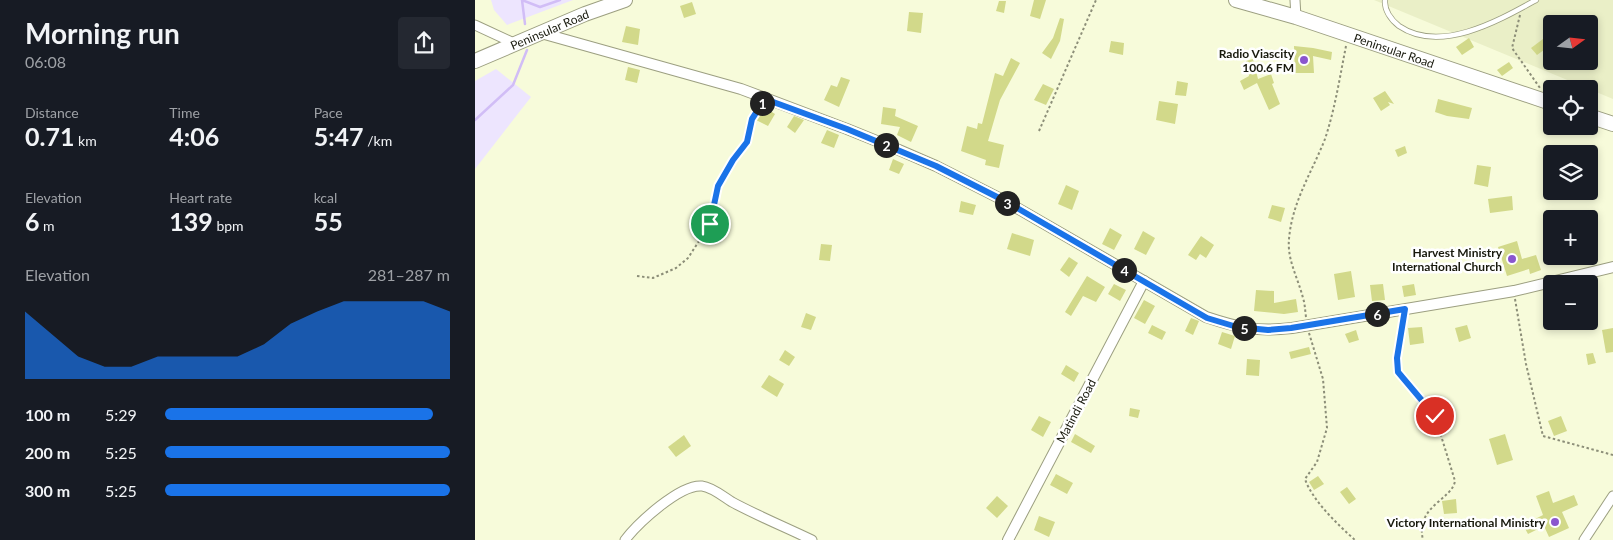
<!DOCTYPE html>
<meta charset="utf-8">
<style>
body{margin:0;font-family:Lato,sans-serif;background:#242831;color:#f1f3f6;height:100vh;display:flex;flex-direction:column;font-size:19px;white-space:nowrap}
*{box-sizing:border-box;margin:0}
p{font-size:16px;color:#9ea1a6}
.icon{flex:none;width:28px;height:28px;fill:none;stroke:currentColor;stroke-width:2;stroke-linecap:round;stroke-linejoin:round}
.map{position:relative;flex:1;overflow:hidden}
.details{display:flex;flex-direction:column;background:#171b24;width:475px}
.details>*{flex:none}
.needle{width:32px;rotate:75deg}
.fabs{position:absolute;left:1068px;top:15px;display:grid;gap:10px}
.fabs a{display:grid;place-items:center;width:55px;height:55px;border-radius:5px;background:#171b24;box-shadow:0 2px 8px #0003;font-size:25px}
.pin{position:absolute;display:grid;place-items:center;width:42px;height:42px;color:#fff;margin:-21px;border:2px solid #fff;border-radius:50%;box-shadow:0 1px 5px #0007}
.km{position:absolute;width:25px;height:25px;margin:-12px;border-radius:50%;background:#222;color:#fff;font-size:14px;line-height:25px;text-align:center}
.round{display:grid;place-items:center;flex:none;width:52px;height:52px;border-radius:5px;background:#242831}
.overview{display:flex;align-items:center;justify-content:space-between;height:85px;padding:0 25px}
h1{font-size:28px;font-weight:700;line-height:38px}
.metrics{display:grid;grid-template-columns:repeat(3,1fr);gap:8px;height:85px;padding:5px 25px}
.metrics div{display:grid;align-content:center}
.metrics b{font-size:25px;font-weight:700}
.metrics small{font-size:14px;font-weight:400}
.metrics p{font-size:14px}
.chart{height:140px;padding:10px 25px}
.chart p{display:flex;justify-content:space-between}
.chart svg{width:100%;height:90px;margin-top:5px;fill:#1a73e8;opacity:.7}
ul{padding:0 25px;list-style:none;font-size:16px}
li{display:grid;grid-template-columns:80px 60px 1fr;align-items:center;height:38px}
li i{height:12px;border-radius:6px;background:#1a73e8}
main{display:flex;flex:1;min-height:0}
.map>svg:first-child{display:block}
.built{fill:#eaefc7;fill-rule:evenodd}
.green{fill:#ede5fe}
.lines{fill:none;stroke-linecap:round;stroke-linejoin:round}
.stream{stroke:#d1bdf6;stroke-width:2.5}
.building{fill:#d2d98a}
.service-casing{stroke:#9c9f81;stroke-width:6}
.minor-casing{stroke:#9c9f81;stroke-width:11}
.tertiary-casing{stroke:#9c9f81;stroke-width:12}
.primary-casing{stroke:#9c9f81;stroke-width:16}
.path{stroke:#8c8e78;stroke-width:2;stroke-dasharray:2.5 2.5;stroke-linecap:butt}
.service{stroke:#fff;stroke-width:4.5}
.minor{stroke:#fff;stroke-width:9}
.tertiary{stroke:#fff;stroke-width:10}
.primary{stroke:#fff;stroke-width:14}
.route-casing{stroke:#fff;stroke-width:10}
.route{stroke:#1a73e8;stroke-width:6}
.poi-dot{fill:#8a56ce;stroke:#fff;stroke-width:2}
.labels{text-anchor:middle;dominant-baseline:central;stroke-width:5;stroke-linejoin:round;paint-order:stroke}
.street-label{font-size:12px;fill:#18190d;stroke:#fff}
.poi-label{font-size:12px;font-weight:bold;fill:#18190d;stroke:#fff;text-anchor:end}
</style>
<main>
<section class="details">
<div class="overview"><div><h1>Morning run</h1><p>06:08</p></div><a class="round"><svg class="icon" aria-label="share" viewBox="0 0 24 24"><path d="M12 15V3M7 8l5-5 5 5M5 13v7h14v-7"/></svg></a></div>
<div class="metrics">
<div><p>Distance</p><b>0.71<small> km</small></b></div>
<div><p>Time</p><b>4:06</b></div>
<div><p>Pace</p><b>5:47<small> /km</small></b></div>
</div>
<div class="metrics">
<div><p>Elevation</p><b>6<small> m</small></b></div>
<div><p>Heart rate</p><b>139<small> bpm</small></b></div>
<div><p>kcal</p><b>55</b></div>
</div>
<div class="chart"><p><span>Elevation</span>281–287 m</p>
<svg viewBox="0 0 160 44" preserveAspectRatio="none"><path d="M0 44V11L10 22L20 33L30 38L40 38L50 33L60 33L70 33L80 33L90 27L100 17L110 11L120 6L130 6L140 6L150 6L160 11V44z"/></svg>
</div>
<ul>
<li><b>100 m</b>5:29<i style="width:94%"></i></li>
<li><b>200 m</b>5:25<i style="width:100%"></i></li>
<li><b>300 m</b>5:25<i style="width:100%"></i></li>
</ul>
</section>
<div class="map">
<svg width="1138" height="540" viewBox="0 0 1138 540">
<rect width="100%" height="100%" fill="#f7fbda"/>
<!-- built -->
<path class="built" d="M899,0h239v99l-24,-10zM1076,24h38v37h-38z"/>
<!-- green -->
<g class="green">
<polygon points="16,0 98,0 32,25 19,10"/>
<polygon points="21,69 56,97 0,169 0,81"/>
</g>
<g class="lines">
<!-- stream -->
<g class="stream">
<polyline points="50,24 47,0 65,7 85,0"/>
<polyline points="0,120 38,85 52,50"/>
</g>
</g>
<!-- building -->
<g class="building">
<polygon points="559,0 571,0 565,19 555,16"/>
<polygon points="524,1 531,1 529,13 521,11"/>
<polygon points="217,2 221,14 209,18 205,6"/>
<polygon points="434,12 448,13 446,33 432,31"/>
<polygon points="585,18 589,19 585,41 576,59 567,53 578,38"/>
<polygon points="151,26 165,29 163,45 147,42"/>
<polygon points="994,38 999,47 987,55 981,47"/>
<polygon points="1068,39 1073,47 1062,55 1056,48"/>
<polygon points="636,41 649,43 648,55 634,52"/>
<polygon points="819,46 838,48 857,52 856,60 838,56 839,73 820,73"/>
<polygon points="536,58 545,63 525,100 513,141 529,145 524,168 510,165 511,160 486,151 492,126 502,129 503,123 507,124 520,73 528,76"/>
<polygon points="778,59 783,79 796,74 799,83 797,84 805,104 794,110 782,83 769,90 765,81 774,76 771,61"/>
<polygon points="1034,62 1038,68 1027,76 1022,70"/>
<polygon points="153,67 165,70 162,83 150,80"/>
<polygon points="366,77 375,80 364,107 349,100 356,85 362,87"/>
<polygon points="702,81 713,83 711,96 700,95"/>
<polygon points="568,84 579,89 571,105 559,100"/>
<polygon points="910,91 919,104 913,102 915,105 906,111 898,98"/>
<polygon points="963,99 997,108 994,119 972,116 960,112"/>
<polygon points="684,101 703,104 700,124 681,120"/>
<polygon points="289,107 300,114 293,126 281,120"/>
<polygon points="408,107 421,109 420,116 443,126 436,142 422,135 425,127 406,124"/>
<polygon points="319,116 329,120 320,133 312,127"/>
<polygon points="352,130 364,135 359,148 346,143"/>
<polygon points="930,146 932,153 923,157 920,150"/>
<polygon points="418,159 429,164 424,174 414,170"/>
<polygon points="1002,165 1016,167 1013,187 999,184"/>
<polygon points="591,185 604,191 597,210 583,204"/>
<polygon points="1037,196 1038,210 1015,213 1013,199"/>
<polygon points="486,201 501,205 498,215 484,212"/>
<polygon points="797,205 810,208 806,222 793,218"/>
<polygon points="635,228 647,235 639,250 627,244"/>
<polygon points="668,231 680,238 671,255 659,249"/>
<polygon points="537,233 559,240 555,256 532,249"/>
<polygon points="726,236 739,245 731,258 725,254 721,260 713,255"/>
<polygon points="1042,241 1047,259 1061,255 1066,270 1055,274 1054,269 1032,276 1023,247"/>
<polygon points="346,244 357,245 355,261 344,260"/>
<polygon points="594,257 603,263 594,277 585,270"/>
<polygon points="876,271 880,297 863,300 859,274"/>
<polygon points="612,276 630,287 621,302 608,296 596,316 590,312"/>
<polygon points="639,284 651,290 645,301 633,294"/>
<polygon points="908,284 910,300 897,301 895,285"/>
<polygon points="939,284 941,295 929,297 927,286"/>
<polygon points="781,290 799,291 799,303 821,299 823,312 809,314 779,311"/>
<polygon points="669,300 680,306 670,324 659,318"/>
<polygon points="331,313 341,317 336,330 326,327"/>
<polygon points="716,318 724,321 718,335 710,331"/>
<polygon points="677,325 691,332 687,340 673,333"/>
<polygon points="992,325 996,338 984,342 980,328"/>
<polygon points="947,327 949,343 935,345 933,328"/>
<polygon points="1138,328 1138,352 1131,353 1127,330"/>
<polygon points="881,330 884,340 874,343 870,334"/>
<polygon points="747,332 760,336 756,349 743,344"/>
<polygon points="834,347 836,354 816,359 814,352"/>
<polygon points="310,350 320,357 314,366 304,360"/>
<polygon points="1118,353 1121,363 1113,365 1111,354"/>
<polygon points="772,359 785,360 784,376 771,375"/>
<polygon points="591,365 604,373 599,382 586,374"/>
<polygon points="294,375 309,384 302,397 286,387"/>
<polygon points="655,408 665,410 663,418 654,416"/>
<polygon points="564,416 576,422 568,437 556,430"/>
<polygon points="1086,416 1092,431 1079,436 1073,421"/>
<polygon points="600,434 620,446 616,453 596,442"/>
<polygon points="1030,434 1038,460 1022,465 1014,439"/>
<polygon points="209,435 216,446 201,457 193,447"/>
<polygon points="581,474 598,483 592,494 575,485"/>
<polygon points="843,476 849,484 839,490 834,482"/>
<polygon points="872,487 881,499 874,504 865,492"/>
<polygon points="1074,491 1078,503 1099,495 1103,505 1087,512 1094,528 1074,537 1069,526 1053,534 1048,525 1068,515 1061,496"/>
<polygon points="522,496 533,506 522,518 511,508"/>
<polygon points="981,499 982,513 969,514 967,501"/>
<polygon points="564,516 580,522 574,537 559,530"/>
</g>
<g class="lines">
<defs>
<path id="service" d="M910,0c-1,10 6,20 14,26 41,28 99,-5 137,-26"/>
<g id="minor">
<polyline points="820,0 821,17"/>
<polyline points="0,25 41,44"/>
<path d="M150,540c13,-17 55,-56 77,-54 10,1 22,11 30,16 26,14 53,25 80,38"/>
<polyline points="1109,540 1138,496"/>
</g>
<g id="tertiary">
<path d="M66,33l200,56 106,40 52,21 37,16 69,35 201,116c33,11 51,15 86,11l222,-37 99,-24"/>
<polyline points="533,540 669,281"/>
</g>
<g id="primary">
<path id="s1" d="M761,0l60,17 255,86"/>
<path id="s2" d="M0,61l110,-47 40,-14"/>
<polyline points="1114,116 1138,124"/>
</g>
</defs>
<!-- service casing -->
<use href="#service" class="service-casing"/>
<!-- minor casing -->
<use href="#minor" class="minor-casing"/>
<!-- tertiary casing -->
<use href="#tertiary" class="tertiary-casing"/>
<!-- primary casing -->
<use href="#primary" class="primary-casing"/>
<!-- path -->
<g class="path">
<polyline points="1045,15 1037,48 1065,88"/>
<polyline points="564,131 621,0"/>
<polyline points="162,276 178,278 201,268 213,258 235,224 243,186 258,160 272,142 277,119 286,105"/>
<polyline points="1040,299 1051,364 1068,436 1138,455"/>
<path d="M831,317c-1,-7 -1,-13 -3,-19 -5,-20 -16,-38 -14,-59 3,-37 23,-67 36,-100 10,-30 15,-63 21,-93"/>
<path d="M928,319l-6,39 1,14 37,44 20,65c-3,19 -40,25 -32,59"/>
<path d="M834,333l14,46 4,49 -10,34 -12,17c7,21 33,46 50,61"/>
</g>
<!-- service -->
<use href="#service" class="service"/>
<!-- minor -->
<use href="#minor" class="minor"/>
<!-- tertiary -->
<use href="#tertiary" class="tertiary"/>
<!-- primary -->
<use href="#primary" class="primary"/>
</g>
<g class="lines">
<defs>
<polyline id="route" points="235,224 243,186 258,160 272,142 277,119 290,99 372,129 461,166 530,201 732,318 762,327 793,330 816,328 930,309 922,358 923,372 960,416"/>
</defs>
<!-- route casing -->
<use href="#route" class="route-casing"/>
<!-- route -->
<use href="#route" class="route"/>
</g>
<!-- markers -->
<g class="poi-dot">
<circle cx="829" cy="60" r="5"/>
<circle cx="1037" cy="259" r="5"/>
<circle cx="1080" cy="522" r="5"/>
</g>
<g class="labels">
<!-- street labels -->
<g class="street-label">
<text stroke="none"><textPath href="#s2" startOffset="81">Peninsular Road</textPath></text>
<text stroke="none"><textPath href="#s1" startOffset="166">Peninsular Road</textPath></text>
<text transform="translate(601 411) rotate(-62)">Matindi Road</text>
</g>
<!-- poi labels -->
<g class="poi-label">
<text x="819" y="53">Radio Viascity<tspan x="819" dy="14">100.6 FM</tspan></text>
<text x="1027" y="252">Harvest Ministry<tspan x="1027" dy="14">International Church</tspan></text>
<text x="1070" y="522">Victory International Ministry</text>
</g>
</g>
</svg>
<div class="fabs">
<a><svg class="needle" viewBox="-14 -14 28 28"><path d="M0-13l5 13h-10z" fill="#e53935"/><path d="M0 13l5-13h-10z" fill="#9ea1a6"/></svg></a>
<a><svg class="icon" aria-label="locate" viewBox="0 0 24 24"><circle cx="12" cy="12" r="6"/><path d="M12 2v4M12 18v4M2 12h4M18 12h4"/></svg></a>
<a><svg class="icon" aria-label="layers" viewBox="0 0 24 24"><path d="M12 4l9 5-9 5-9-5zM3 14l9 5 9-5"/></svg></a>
<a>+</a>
<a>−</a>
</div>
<div class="pin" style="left:235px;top:224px;background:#1e9e55"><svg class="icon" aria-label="arrive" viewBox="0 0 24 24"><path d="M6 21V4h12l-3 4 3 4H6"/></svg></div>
<div class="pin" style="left:960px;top:416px;background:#d93025"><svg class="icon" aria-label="check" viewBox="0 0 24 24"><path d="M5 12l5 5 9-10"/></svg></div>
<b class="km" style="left:287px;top:103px">1</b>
<b class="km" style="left:411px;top:145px">2</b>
<b class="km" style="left:532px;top:203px">3</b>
<b class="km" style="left:649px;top:270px">4</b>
<b class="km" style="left:769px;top:328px">5</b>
<b class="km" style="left:902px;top:314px">6</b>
</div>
</main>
